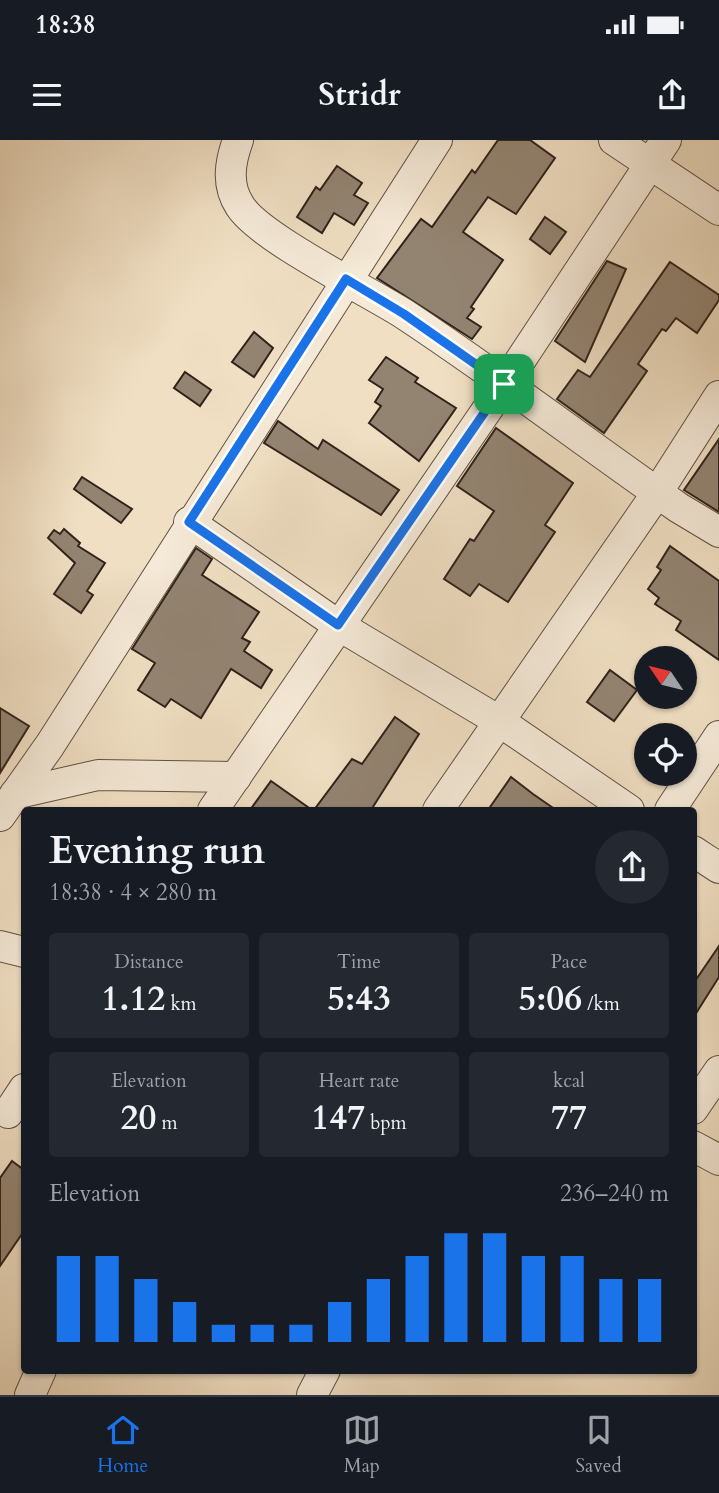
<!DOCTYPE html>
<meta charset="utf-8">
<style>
body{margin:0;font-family:Cardo,serif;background:#242831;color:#f1f3f6;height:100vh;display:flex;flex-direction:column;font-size:26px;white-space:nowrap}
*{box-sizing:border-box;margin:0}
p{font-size:23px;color:#9ea1a6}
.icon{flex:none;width:38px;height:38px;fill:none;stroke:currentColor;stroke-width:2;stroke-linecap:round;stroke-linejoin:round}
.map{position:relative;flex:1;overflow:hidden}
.sheet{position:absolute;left:21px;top:667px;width:676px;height:567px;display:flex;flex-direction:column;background:#171b24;border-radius:7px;box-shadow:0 2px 5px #0004}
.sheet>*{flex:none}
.needle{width:46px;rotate:305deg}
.fabs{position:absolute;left:634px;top:506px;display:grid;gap:14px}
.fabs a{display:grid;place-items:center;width:63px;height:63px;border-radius:50%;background:#171b24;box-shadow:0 2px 5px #0004;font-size:35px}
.pin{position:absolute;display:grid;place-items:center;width:60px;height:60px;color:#fff;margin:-30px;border-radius:14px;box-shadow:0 4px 10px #0006}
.round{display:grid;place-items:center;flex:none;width:74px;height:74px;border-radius:37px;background:#242831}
.headline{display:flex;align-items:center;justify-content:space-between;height:119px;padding:0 28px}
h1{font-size:38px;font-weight:700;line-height:52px}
.figures{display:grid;grid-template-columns:repeat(3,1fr);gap:10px;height:119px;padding:7px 28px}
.figures div{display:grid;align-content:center;border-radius:7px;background:#242831;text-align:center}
.figures b{font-size:35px;font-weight:700}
.figures small{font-size:19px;font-weight:400}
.figures p{font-size:19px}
.chart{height:196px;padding:14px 28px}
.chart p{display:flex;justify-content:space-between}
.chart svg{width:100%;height:126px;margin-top:7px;stroke:#1a73e8;stroke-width:6}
.status{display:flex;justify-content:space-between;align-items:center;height:49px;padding:0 35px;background:#171b24;direction:ltr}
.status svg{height:19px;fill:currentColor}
header{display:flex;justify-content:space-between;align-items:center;height:91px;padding:0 28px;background:#171b24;font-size:32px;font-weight:700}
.menu{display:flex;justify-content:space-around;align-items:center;height:98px;border-top:2px solid #363941;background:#171b24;font-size:19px;color:#9ea1a6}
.menu a{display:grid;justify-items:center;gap:4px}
.menu .selected{color:#1a73e8}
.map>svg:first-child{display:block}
.building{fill:#938472;stroke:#2f221a;stroke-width:2}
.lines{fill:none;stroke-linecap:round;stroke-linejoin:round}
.minor-casing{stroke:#5f5144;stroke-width:32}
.minor{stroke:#f5ead8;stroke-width:30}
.route-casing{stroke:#fff;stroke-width:14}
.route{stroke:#1a73e8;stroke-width:9}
</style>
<div class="status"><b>18:38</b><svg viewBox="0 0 49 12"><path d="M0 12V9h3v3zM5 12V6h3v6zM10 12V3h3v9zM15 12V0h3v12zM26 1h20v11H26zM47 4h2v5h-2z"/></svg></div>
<header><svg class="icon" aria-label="menu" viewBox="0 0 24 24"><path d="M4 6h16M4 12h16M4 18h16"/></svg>Stridr<svg class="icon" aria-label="share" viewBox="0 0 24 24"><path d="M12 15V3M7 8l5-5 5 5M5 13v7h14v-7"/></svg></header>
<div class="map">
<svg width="719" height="1255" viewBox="0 0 719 1255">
<rect width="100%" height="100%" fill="#f0dfc3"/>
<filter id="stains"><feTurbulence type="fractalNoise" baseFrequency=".00286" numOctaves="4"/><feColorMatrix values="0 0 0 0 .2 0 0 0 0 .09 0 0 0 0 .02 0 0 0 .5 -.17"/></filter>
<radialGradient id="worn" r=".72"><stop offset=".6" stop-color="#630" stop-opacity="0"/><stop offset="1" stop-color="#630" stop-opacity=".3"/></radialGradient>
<!-- building -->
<g class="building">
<polygon points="498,0 530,0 555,18 516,74 488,57 463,92 503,120 471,167 474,169 467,178 481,187 472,199 377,138 421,79 432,87 472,30 475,33"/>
<polygon points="337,26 362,43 354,55 368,63 354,85 334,73 322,93 297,77 316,47 320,50"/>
<polygon points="545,77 566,92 550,114 530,99"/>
<polygon points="607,121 626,129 585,222 555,201"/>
<polygon points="670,122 719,155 719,160 697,193 676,178 666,191 662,189 638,224 647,231 604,293 557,259 578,230 590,237"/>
<polygon points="254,192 273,208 254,237 232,222"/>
<polygon points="386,217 418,238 415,242 456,268 419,321 369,283 381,266 375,262 383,249 369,240"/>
<polygon points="185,232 211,250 200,266 174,248"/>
<polygon points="278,281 318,309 323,300 399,350 381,375 264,303"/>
<polygon points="496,288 573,343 545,385 555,392 508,462 479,444 470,456 444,439 470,399 474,401 494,371 457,346"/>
<polygon points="719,299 719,372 684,350"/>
<polygon points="82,337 132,369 121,383 74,349"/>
<polygon points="64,389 80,403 78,406 105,423 87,451 93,455 81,473 54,454 75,423 48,398 54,390 60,394"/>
<polygon points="670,406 719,441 719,520 676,490 681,481 655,464 659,458 648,449 661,430 657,427"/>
<polygon points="196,408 212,419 202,435 259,472 242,498 250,502 244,511 272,530 261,548 231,529 201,578 171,559 165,567 138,550 155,523 132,509"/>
<polygon points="610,530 637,550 614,581 587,562"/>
<polygon points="0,568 29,586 0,633"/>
<polygon points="395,577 419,594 371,670 314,670 352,619 362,624"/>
<polygon points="511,637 533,654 556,670 488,670"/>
<polygon points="271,641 312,670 250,670"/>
<polygon points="719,806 719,837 693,878 693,844"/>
<polygon points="12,1021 24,1030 24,1091 0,1126 0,1038"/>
</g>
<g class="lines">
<defs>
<g id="minor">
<path d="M238,0c-8,22 -12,45 2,66 19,31 128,85 164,108 94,62 183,130 275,194l40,24"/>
<polyline points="614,0 719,70"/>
<polyline points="189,382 338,485 499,581 629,670"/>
<polyline points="15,654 98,635 236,637"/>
<polyline points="213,670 504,245 666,0"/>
<polyline points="438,670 657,353 719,256"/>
<polyline points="670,670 719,596"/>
<polyline points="0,676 50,605 437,0"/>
<polyline points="693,711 719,728"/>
<polyline points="0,806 24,812"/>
<polyline points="693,969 719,931"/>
<polyline points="8,973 24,949"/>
<polyline points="693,1006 719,1020"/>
<polyline points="30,1255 41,1230"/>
<polyline points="312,1255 325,1230"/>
</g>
</defs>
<!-- minor casing -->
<use href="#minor" class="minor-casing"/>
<!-- minor -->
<use href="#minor" class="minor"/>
</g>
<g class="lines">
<defs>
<polygon id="route" points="346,139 404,174 504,244 338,485 189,382"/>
</defs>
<!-- route casing -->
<use href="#route" class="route-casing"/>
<!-- route -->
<use href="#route" class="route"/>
</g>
<rect width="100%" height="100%" filter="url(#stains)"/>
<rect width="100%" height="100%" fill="url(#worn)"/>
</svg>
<div class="fabs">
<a><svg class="needle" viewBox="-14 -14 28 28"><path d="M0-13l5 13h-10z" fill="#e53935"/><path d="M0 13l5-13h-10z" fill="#9ea1a6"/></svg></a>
<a><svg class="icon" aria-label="locate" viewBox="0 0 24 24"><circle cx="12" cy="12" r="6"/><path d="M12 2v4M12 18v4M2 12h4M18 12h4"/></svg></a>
</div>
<div class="pin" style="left:504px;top:244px;background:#1e9e55"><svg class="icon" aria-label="arrive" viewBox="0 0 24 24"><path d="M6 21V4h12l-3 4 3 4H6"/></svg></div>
<section class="sheet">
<div class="headline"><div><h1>Evening run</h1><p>18:38 · 4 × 280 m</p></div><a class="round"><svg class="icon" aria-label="share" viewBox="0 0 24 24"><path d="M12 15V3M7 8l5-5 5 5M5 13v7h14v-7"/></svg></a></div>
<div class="figures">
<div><p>Distance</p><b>1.12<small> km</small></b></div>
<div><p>Time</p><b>5:43</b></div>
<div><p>Pace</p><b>5:06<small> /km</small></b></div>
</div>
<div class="figures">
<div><p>Elevation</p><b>20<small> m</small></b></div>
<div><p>Heart rate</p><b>147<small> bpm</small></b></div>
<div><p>kcal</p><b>77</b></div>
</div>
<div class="chart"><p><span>Elevation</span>236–240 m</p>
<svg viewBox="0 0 160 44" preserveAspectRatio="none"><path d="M5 44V14M15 44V14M25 44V22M35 44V30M45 44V38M55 44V38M65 44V38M75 44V30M85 44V22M95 44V14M105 44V6M115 44V6M125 44V14M135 44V14M145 44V22M155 44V22"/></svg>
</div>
</section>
</div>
<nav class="menu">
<a class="selected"><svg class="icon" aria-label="home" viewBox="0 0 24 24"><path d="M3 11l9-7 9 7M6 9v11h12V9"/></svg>Home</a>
<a><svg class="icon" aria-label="map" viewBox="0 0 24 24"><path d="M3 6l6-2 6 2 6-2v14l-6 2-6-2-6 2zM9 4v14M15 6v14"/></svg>Map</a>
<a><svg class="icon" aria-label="saved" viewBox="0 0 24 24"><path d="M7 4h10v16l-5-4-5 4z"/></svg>Saved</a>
</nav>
